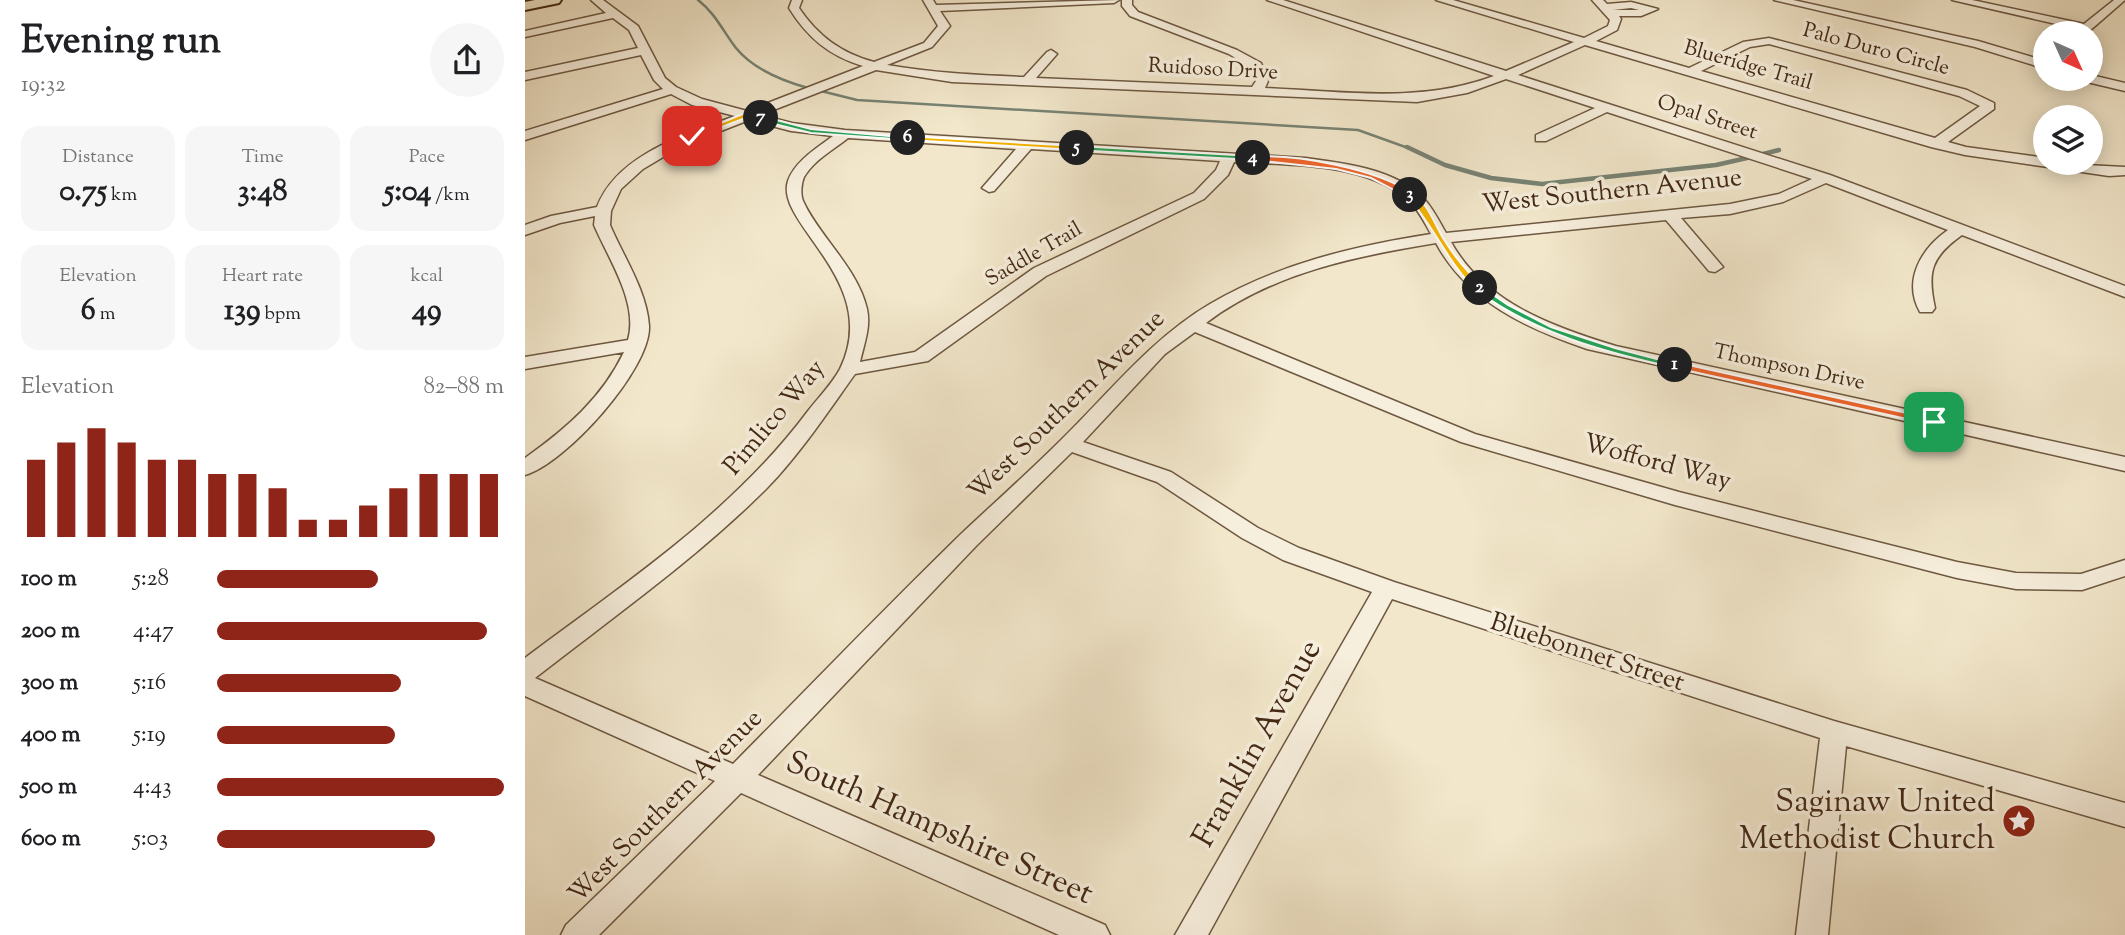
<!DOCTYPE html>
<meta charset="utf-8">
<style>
body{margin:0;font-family:"Sorts Mill Goudy",serif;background:#f6f6f6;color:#202124;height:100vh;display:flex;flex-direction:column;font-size:26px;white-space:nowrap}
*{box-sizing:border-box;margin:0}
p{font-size:23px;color:#757577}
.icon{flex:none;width:38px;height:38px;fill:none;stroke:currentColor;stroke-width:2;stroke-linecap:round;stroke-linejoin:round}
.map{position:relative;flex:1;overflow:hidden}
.sheet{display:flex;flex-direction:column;background:#fff;width:525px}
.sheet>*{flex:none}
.needle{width:46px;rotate:135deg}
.buttons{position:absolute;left:1508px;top:21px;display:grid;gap:14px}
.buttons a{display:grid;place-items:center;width:70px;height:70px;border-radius:50%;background:#fff;box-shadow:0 4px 18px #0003;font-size:35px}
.pin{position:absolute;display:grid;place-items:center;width:60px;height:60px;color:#fff;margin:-30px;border-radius:14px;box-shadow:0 4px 10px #0006}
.km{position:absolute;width:35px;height:35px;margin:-18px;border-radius:50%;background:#222;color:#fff;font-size:19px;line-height:35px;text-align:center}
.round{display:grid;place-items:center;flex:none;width:74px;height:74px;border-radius:37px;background:#f6f6f6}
.summary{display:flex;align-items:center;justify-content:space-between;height:119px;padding:0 21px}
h1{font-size:38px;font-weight:700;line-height:52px}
.figures{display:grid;grid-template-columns:repeat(3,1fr);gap:10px;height:119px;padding:7px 21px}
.figures div{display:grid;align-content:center;border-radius:18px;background:#f6f6f6;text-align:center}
.figures b{font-size:30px;font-weight:700}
.figures small{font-size:19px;font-weight:400}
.figures p{font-size:19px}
.chart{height:196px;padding:14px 21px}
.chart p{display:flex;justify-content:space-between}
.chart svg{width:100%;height:126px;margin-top:7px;stroke:#8f2418;stroke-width:6}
ul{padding:0 21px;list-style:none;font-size:23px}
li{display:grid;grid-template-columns:112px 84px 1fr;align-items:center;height:52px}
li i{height:18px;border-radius:9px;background:#8f2418}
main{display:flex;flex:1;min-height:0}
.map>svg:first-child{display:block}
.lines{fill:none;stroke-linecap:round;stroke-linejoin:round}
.stream-far1{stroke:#778374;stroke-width:2.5}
.stream{stroke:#778374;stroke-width:4.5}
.minor-casing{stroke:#6e5841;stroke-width:3}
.major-casing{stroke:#422813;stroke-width:4}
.minor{fill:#f7efdd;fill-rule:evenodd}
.major{fill:#f2e7cb;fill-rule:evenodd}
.split-1{fill:#f0652b;stroke:#fff;stroke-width:2}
.split-2{fill:#22a559;stroke:#fff;stroke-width:2}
.split-3{fill:#f5b400;stroke:#fff;stroke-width:2}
.split-4{fill:#f0652b;stroke:#fff;stroke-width:2}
.split-5{fill:#22a559;stroke:#fff;stroke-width:2}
.split-6{fill:#f5b400;stroke:#fff;stroke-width:2}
.split-7{fill:#22a559;stroke:#fff;stroke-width:2}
.split-8{fill:#f5b400;stroke:#fff;stroke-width:2}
.labels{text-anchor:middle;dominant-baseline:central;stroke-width:7;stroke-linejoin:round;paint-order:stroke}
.far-street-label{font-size:21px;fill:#422813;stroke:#f7efdd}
.street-label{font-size:26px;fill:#422813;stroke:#f7efdd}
.near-street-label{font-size:32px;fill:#422813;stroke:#f7efdd}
.near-poi-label{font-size:32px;fill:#422813;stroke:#f7efdd;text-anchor:end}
</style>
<main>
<section class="sheet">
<div class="summary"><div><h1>Evening run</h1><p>19:32</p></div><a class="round"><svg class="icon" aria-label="share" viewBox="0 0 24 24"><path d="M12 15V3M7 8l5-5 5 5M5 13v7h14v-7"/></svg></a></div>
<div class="figures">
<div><p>Distance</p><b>0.75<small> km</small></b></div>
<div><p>Time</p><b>3:48</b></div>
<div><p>Pace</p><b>5:04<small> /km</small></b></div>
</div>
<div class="figures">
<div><p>Elevation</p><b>6<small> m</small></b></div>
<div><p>Heart rate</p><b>139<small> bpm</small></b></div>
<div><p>kcal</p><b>49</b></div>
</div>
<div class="chart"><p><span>Elevation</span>82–88 m</p>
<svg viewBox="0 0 160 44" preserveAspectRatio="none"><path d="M5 44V17M15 44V11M25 44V6M35 44V11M45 44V17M55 44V17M65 44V22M75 44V22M85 44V27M95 44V38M105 44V38M115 44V33M125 44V27M135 44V22M145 44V22M155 44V22"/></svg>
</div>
<ul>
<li><b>100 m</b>5:28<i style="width:56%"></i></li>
<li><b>200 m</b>4:47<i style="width:94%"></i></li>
<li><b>300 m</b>5:16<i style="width:64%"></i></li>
<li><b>400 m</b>5:19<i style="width:62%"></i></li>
<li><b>500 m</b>4:43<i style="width:100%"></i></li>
<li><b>600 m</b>5:03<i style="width:76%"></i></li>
</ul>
</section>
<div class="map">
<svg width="1600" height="935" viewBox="0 0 1600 935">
<rect width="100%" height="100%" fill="#f2e7cb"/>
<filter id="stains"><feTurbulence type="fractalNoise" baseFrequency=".00286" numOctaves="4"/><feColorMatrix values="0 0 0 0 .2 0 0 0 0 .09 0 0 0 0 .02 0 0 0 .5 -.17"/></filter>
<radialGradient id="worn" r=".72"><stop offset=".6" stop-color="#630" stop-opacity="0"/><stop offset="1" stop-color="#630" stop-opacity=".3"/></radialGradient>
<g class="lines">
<!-- stream-far1 -->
<g class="stream-far1">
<path d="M173,0c17,13 25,31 38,48 17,21 47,33 72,40"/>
<polyline points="296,91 332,100 833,130 886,149"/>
</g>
<!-- stream -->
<g class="stream">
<polyline points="882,147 920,165 966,178 1017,184 1191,165 1222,158"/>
<polyline points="1238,154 1254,150"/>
</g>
<defs>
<g id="minor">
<path d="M66,0h12l35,26 27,52 11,9 26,12 45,12 116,-45c-34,-10 -56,-29 -74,-58l3,-8h10l-3,8c19,28 42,45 75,54l50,-19 14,-17 -15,-26h10l3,5 183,-5 -5,3 -174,8 10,15 -18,21 -45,18c46,8 91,10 137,12l23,-25 4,-2 6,4 -21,24 216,9 4,-6 -4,-13 -23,-14 -99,-38 -8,-10v-6h10v5l6,7 99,38 24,13 7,18 -3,7c78,3 154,16 229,-12l-227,-76h16l223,71 68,-29 -138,-42h17l131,38 24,-12 2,-6 -18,-20h11l4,4 24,-2 27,7 -17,7h-22l2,3 -4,11 -21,11 93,27 54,-26 26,-4 198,52 27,13v6l-46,33 18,5 80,11v5l79,4v8l-16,1 -144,-21 -34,-8 -346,-102 -67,30 312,100 295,111v11l-163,-62c-31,22 -35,37 -27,73l-3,4h-12c-18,-32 2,-64 28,-82l-122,-47 -43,19 -53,12 -49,4 42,49 -8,5 -6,-1 -43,-51 -215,22c34,61 102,85 165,104l509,111v14l-538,-122c-61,-21 -119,-47 -151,-106 -80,13 -164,30 -230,80l269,111 204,58 278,70 59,11 65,1 44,-14v16l-43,14 -66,-1 -59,-11 -282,-73 -214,-63 -266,-110 -30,22 -82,88 88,30 87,56 41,20 95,34 440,139 291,82v24l-279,-81 -18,189h-32l24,-197 -428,-139 -184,336h-33l197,-343 -89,-32 -41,-22 -85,-56 -85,-30 -96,94 -218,229 347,150 5,10h-51l-318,-142 -142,142h-38l5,-10 149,-144 -190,-85v-38c100,-75 207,-145 283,-247 10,-13 24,-27 32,-42 43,-88 -66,-145 -52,-188 7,-20 29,-33 45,-45l-42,-5 -42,-11 -69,27 -37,22 -22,20 -10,22 -1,14c13,31 37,66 39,101 2,43 -84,138 -124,149v-17c41,-29 77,-60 99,-106l-99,17v-12l103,-17c11,-37 -20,-82 -34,-115l1,-9 -35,7 -35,12v-10l26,-9 46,-9c21,-54 89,-72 138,-91l-43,-11 -21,-11 -146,46v-9l138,-42 -9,-9 -13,-25 -116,25v-8l113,-24 -9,-18 -16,-12 -88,19v-6l81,-18zM1106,8l8,2h-26zM1244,44l190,52 21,10 -45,32 -234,-67 49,-24zM351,70l76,12 465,20 50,-9 39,-14 89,29 -59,27v6h10l61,-29 205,67 -33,15 -49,10 -284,29c-8,-14 -16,-30 -28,-40 -30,-25 -76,-30 -113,-35l-460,-28 -53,-7 -31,-8zM323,138l168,11 -34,39 7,4 5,-1 37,-42 189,12 -4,9 -22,23 -160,75 -119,84 -55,10c4,-18 11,-35 7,-53 -9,-40 -47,-72 -63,-106 -4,-7 -3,-19 0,-26 10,-17 29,-27 44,-39zM709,162c55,3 128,0 173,37 11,9 17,23 24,35 -77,12 -153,30 -221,70 -58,34 -101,89 -148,135 -33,33 -67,63 -101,95 -77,75 -152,153 -228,230l-198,-86c78,-61 161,-119 232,-190 33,-34 60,-75 88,-114l73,-13 118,-85 158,-77 24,-24z"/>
<polygon points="1249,0 1268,0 1453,41 1521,61 1521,69 1450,47"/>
<polygon points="1427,0 1447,0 1559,24 1589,0 1600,0 1562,33 1550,33 1553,29"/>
<polygon points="1566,75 1600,83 1600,91 1562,82 1560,79 1566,79"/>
</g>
<polygon id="major" points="10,0 36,0 34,3 0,10 0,2"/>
</defs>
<!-- minor casing -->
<use href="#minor" class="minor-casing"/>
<!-- major casing -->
<use href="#major" class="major-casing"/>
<!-- minor -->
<use href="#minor" class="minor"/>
<!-- major -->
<use href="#major" class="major"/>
</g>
<!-- split-1 -->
<polygon class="split-1" points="1150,362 1409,419 1415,422 1409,425 1146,367 1146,363"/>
<!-- split-2 -->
<path class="split-2" d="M955,286l28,19 43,22 64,21 65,17 -5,3c-71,-16 -139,-34 -199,-78l-1,-2z"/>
<!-- split-3 -->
<path class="split-3" d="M885,192c18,10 23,29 33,46 11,18 24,34 40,48v4h-7c-30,-29 -43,-66 -70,-95z"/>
<!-- split-4 -->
<path class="split-4" d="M725,157c43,-4 130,12 164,38l-7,2 -36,-19 -35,-9 -83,-9z"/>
<!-- split-5 -->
<polygon class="split-5" points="552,146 728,156 731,158 728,160 550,150"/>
<!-- split-6 -->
<polygon class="split-6" points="380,136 552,146 556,148 552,150 383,140"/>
<!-- split-7 -->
<polygon class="split-7" points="236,116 286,129 387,138 383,140 286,133 233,120"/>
<!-- split-8 -->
<polygon class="split-8" points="220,113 239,118 236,120 223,117 170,137 164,136"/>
<!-- icons -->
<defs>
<symbol id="sight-disc" viewBox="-11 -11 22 22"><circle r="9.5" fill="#8f2418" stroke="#f7efdd"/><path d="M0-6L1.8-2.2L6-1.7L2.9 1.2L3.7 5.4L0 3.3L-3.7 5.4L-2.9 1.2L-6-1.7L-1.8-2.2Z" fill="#fff"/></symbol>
</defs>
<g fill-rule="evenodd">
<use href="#sight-disc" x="1475" y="802" width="38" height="38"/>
</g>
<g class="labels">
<!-- far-street labels -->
<g class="far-street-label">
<text transform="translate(1351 50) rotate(15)">Palo Duro Circle</text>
<text transform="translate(1223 66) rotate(16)">Blueridge Trail</text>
<text transform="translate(688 70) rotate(3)">Ruidoso Drive</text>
<text transform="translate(1182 118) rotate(18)">Opal Street</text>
<text transform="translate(509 255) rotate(-30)">Saddle Trail</text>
<text transform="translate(1264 368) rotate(12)">Thompson Drive</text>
</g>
<!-- street labels -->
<g class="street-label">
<text transform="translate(1087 192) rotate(-6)">West Southern Avenue</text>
<text transform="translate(542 406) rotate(-44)">West Southern Avenue</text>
<text transform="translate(250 418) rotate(-50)">Pimlico Way</text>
<text transform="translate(1132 463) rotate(15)">Wofford Way</text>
<text transform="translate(1062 653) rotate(18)">Bluebonnet Street</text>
<text transform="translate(141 807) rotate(-45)">West Southern Avenue</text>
</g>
<!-- near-street labels -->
<g class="near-street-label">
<text transform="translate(733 744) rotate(-61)">Franklin Avenue</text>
<text transform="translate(414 829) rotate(24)">South Hampshire Street</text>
</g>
<!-- near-poi labels -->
<g class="near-poi-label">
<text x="1470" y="803">Saginaw United<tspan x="1470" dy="37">Methodist Church</tspan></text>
</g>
</g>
<rect width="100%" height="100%" filter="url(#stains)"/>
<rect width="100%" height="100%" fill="url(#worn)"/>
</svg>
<div class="buttons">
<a><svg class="needle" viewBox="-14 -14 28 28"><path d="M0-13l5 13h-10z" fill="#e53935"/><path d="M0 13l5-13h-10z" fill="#757577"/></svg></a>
<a><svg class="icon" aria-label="layers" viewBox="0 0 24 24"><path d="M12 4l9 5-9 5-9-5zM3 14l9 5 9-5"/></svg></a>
</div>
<div class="pin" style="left:1409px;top:422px;background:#1e9e55"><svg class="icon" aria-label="arrive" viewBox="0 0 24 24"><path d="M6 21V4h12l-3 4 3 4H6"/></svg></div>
<div class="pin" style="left:167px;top:136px;background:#d93025"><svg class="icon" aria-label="check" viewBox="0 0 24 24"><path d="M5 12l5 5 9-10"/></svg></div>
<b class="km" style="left:1150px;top:365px">1</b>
<b class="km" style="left:955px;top:288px">2</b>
<b class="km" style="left:885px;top:195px">3</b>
<b class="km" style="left:728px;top:158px">4</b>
<b class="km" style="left:552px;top:148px">5</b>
<b class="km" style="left:383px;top:138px">6</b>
<b class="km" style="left:236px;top:118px">7</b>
</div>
</main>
